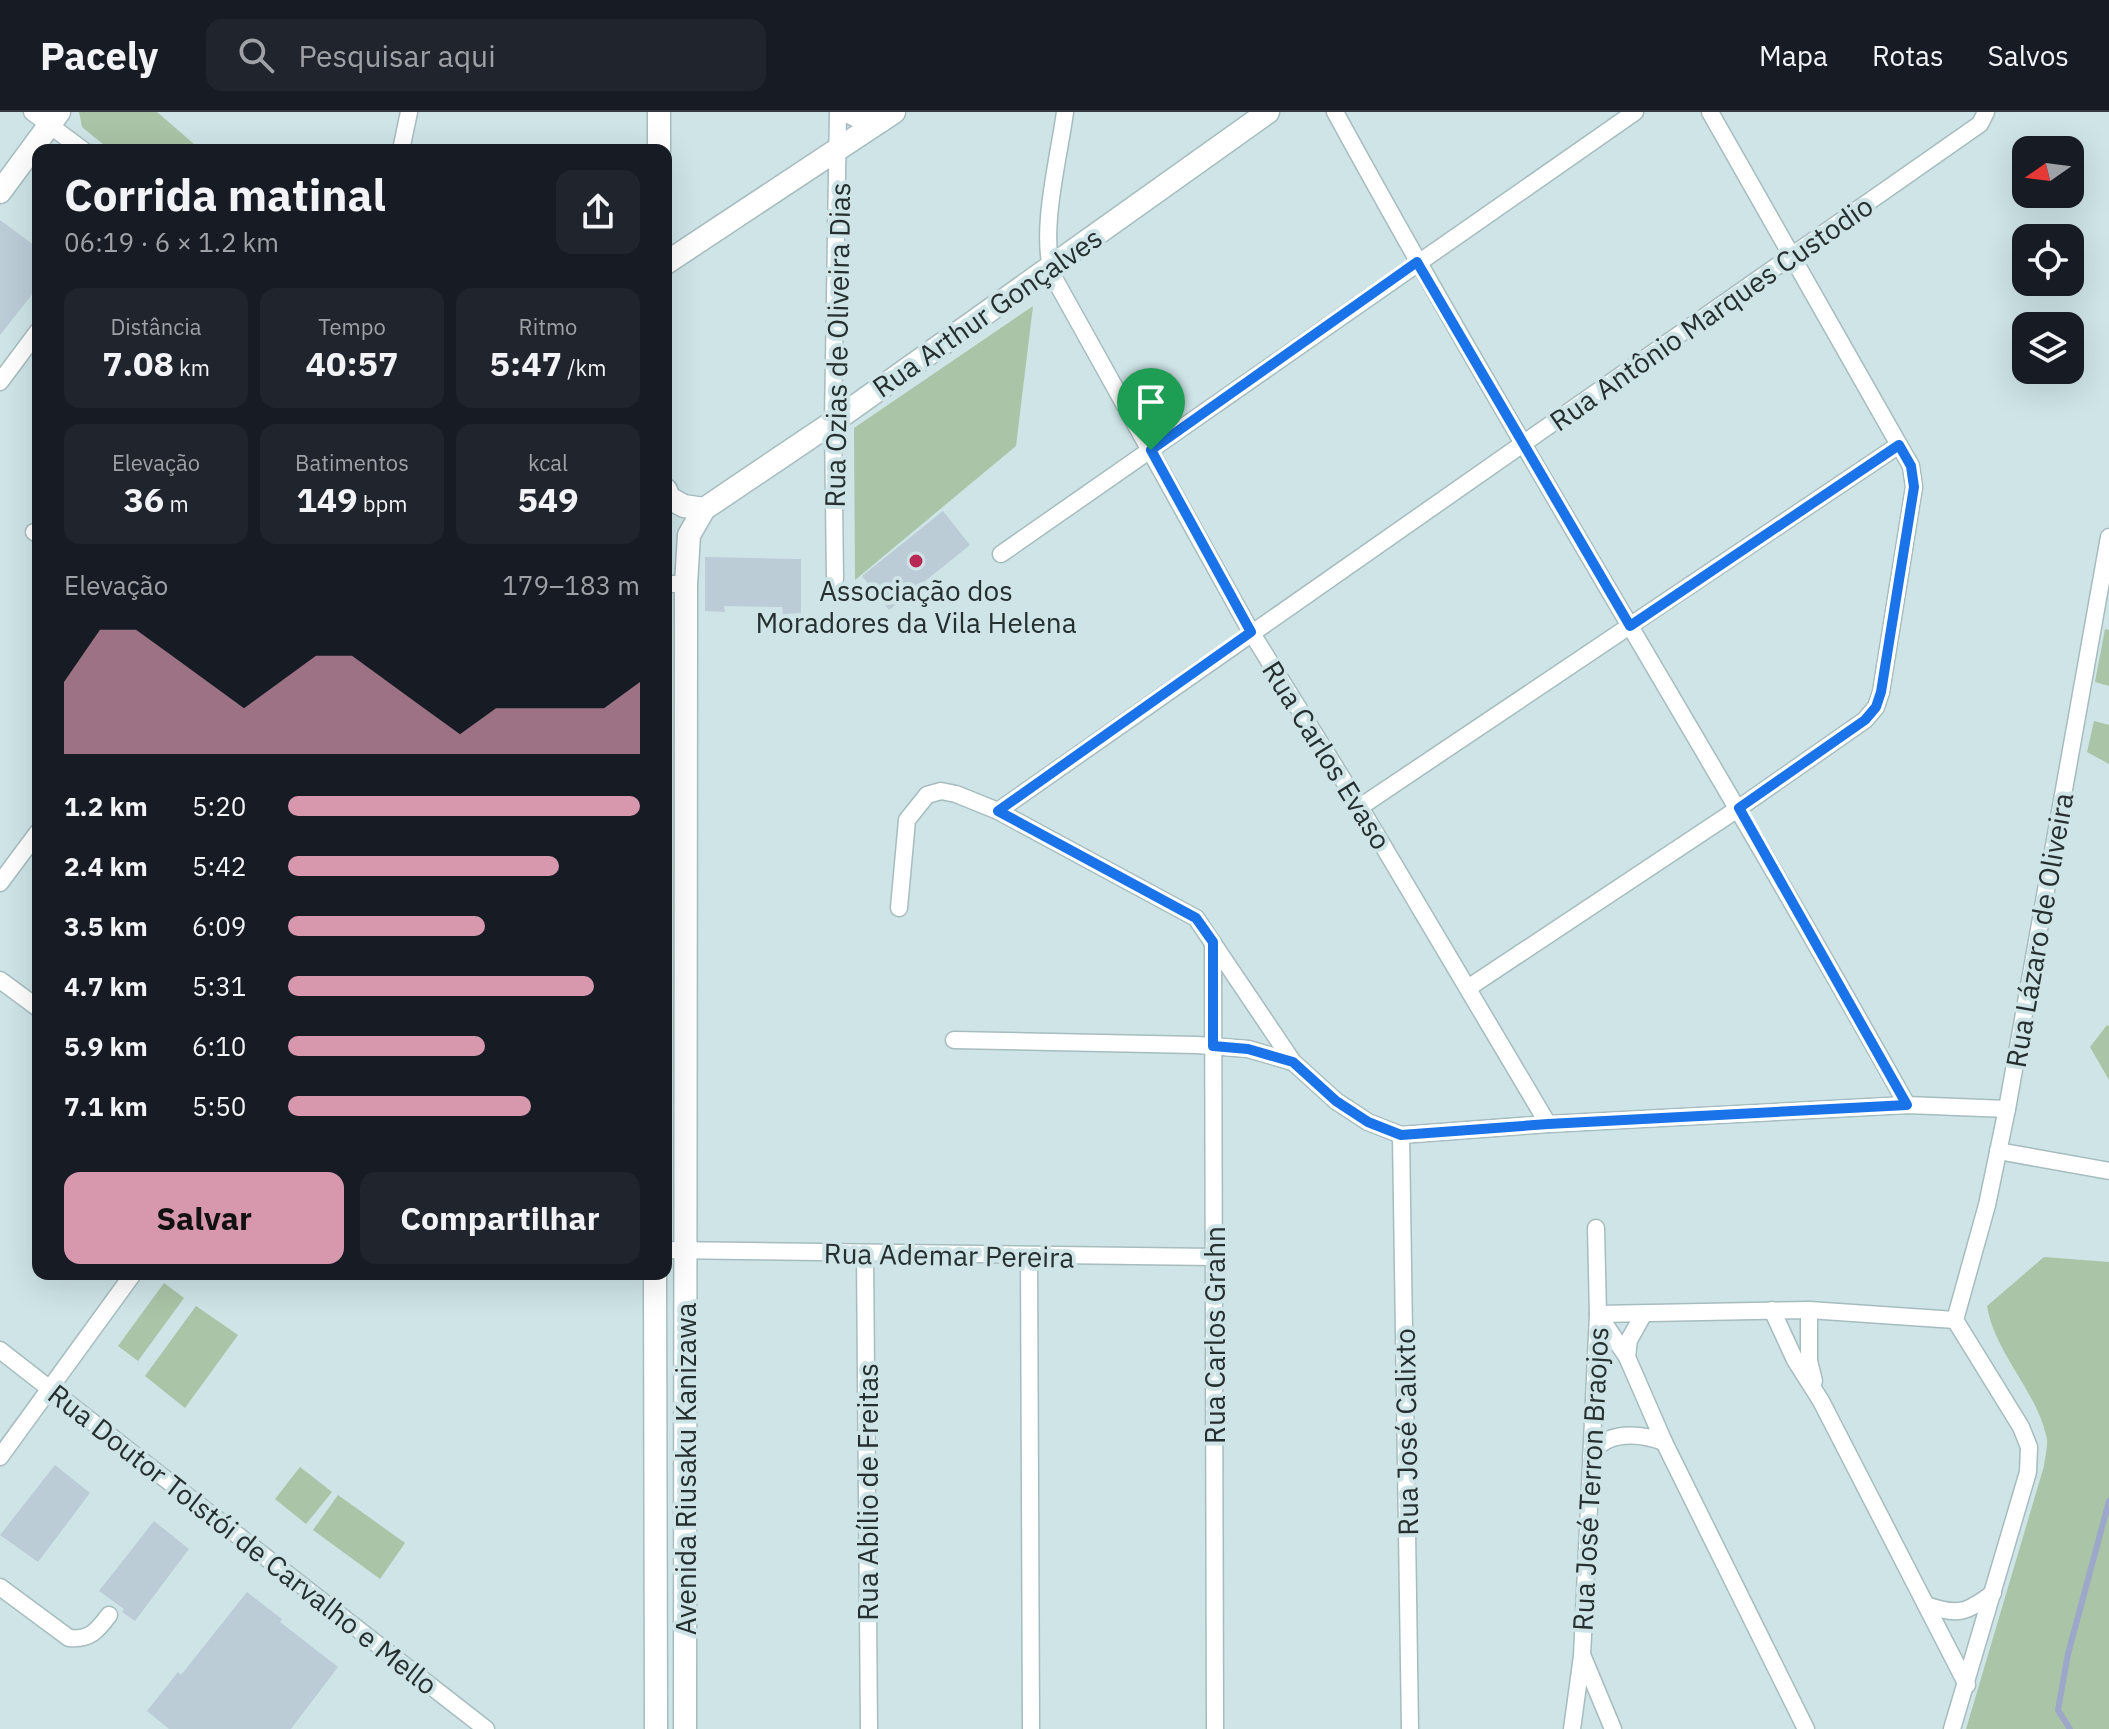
<!DOCTYPE html>
<html lang="pt">
<meta charset="utf-8">
<style>
body{margin:0;font-family:"IBM Plex Sans",sans-serif;background:#20242c;color:#f1f3f6;height:100vh;display:flex;flex-direction:column;font-size:30px;white-space:nowrap}
*{box-sizing:border-box;margin:0}
p{font-size:26px;color:#9ea1a6}
.icon{flex:none;width:44px;height:44px;fill:none;stroke:currentColor;stroke-width:2;stroke-linecap:round;stroke-linejoin:round}
.map{position:relative;flex:1;overflow:hidden}
.panel{position:absolute;left:32px;top:32px;width:640px;height:1136px;display:flex;flex-direction:column;background:#171b24;border-radius:16px;box-shadow:0 8px 32px #0002}
.panel>*{flex:none}
.needle{width:52px;rotate:256deg}
.controls{position:absolute;left:2012px;top:24px;display:grid;gap:16px}
.controls a{display:grid;place-items:center;width:72px;height:72px;border-radius:16px;background:#171b24;box-shadow:0 8px 32px #0002;font-size:40px}
.pin{position:absolute;display:grid;place-items:center;width:68px;height:68px;color:#fff;margin:-82px -34px;border-radius:50% 50% 50% 0;rotate:-45deg;box-shadow:0 0 8px #0007}
.pin .icon{rotate:45deg}
.round{display:grid;place-items:center;flex:none;width:84px;height:84px;border-radius:16px;background:#20242c}
.summary{display:flex;align-items:center;justify-content:space-between;height:136px;padding:0 32px}
h1{font-size:44px;font-weight:700;line-height:60px}
.stats{display:grid;grid-template-columns:repeat(3,1fr);gap:12px;height:136px;padding:8px 32px}
.stats div{display:grid;align-content:center;border-radius:16px;background:#20242c;text-align:center}
.stats b{font-size:34px;font-weight:700}
.stats small{font-size:22px;font-weight:400}
.stats p{font-size:22px}
.chart{height:224px;padding:16px 32px}
.chart p{display:flex;justify-content:space-between}
.chart svg{width:100%;height:144px;margin-top:8px;fill:#d798ae;opacity:.7}
.cta{display:flex;gap:16px;margin-top:auto;padding:16px 32px}
.cta a{flex:1;height:92px;border-radius:16px;background:#d798ae;color:#111;font-size:32px;font-weight:700;line-height:92px;text-align:center}
.cta a+a{background:#20242c;color:#f1f3f6}
ul{padding:0 32px;list-style:none;font-size:26px}
li{display:grid;grid-template-columns:128px 96px 1fr;align-items:center;height:60px}
li i{height:20px;border-radius:10px;background:#d798ae}
header{display:flex;align-items:center;gap:48px;box-sizing:border-box;height:112px;padding:0 40px;background:#171b24;border-bottom:2px solid #363941}
header strong{font-size:38px}
nav{display:flex;gap:44px;margin-inline-start:auto;font-size:28px}
.search{width:560px;height:72px;background:#20242c;display:flex;align-items:center;gap:20px;box-sizing:border-box;padding:0 28px;border-radius:16px;color:#9ea1a6;font-size:30px}
.map>svg:first-child{display:block}
.green{fill:#aac4a7}
.lines{fill:none;stroke-linecap:round;stroke-linejoin:round}
.stream{stroke:#9ca7c9;stroke-width:6}
.building{fill:#bcccd7}
.minor-casing{stroke:#a6bcbe;stroke-width:19}
.tertiary-casing{stroke:#a6bcbe;stroke-width:25}
.minor{stroke:#fff;stroke-width:16}
.tertiary{stroke:#fff;stroke-width:22}
.route-casing{stroke:#fff;stroke-width:16}
.route{stroke:#1a73e8;stroke-width:10}
.poi-dot{fill:#b82955;stroke:#cee4e7;stroke-width:3}
.labels{text-anchor:middle;dominant-baseline:central;stroke-width:8;stroke-linejoin:round;paint-order:stroke}
.street-label{font-size:28px;fill:#262f30;stroke:#cee4e7}
.poi-label{font-size:28px;fill:#262f30;stroke:#cee4e7}
</style>
<header>
<strong>Pacely</strong>
<div class="search"><svg class="icon" aria-label="search" viewBox="0 0 24 24"><circle cx="10" cy="10" r="6"/><path d="M15 15l6 6"/></svg>Pesquisar aqui</div>
<nav><a>Mapa</a><a>Rotas</a><a>Salvos</a></nav>
</header>
<div class="map">
<svg width="2109" height="1617" viewBox="0 0 2109 1617">
<rect width="100%" height="100%" fill="#cee4e7"/>
<!-- green -->
<g class="green">
<polygon points="79,0 157,0 201,38 110,38 82,15"/>
<polygon points="1033,194 1016,334 855,468 854,316"/>
<polygon points="2105,517 2109,518 2109,574 2095,570"/>
<polygon points="2094,609 2109,613 2109,652 2087,640"/>
<polygon points="2107,913 2109,914 2109,968 2090,935"/>
<path d="M2044,1145l65,5v467h-143l78,-263c1,-10 5,-22 2,-31 -11,-46 -51,-82 -59,-129z"/>
<polygon points="164,1171 184,1186 138,1249 118,1234"/>
<polygon points="196,1194 238,1223 185,1296 145,1264"/>
<polygon points="300,1355 332,1380 306,1412 275,1387"/>
<polygon points="338,1383 405,1431 380,1467 313,1418"/>
</g>
<g class="lines">
<!-- stream -->
<polyline class="stream" points="2070,1617 2058,1598 2068,1542 2109,1389"/>
</g>
<!-- building -->
<g class="building">
<polygon points="0,108 38,136 38,175 0,223"/>
<polygon points="943,399 970,433 889,498 862,464"/>
<polygon points="705,445 801,447 801,501 783,502 782,495 724,494 725,500 705,499"/>
<polygon points="55,1353 90,1381 38,1450 0,1423"/>
<polygon points="154,1409 189,1437 135,1509 122,1500 124,1497 99,1479"/>
<polygon points="247,1480 282,1507 280,1510 338,1555 291,1617 169,1617 147,1599 178,1560 181,1563"/>
</g>
<g class="lines">
<defs>
<g id="minor">
<polyline points="32,0 83,38"/>
<path d="M1065,0c-6,46 -27,123 -11,166l197,354 109,175 188,317"/>
<path d="M1335,0c183,335 386,659 572,993"/>
<polyline points="401,38 409,0"/>
<polyline points="0,270 38,219"/>
<polyline points="34,420 38,422"/>
<polyline points="1001,442 1635,0"/>
<polyline points="835,467 833,310 838,0"/>
<polyline points="666,472 686,472"/>
<polyline points="1360,695 1899,333"/>
<polyline points="998,699 1980,12 1986,0"/>
<polyline points="0,771 38,720"/>
<polyline points="899,796 907,708 927,683 941,679 956,682 998,699 1196,806 1293,950 1336,989 1368,1010 1401,1023 1548,1012 1907,993 2007,997"/>
<polyline points="1213,831 1215,1617"/>
<polyline points="0,868 38,896"/>
<polyline points="1468,876 1739,696 1865,608 1876,595 1881,580 1914,375 1911,354 1710,0"/>
<polyline points="954,928 1197,933 1248,937 1293,950"/>
<polyline points="1401,1023 1410,1617"/>
<polyline points="1998,1039 2109,1059"/>
<polyline points="666,1138 1214,1145"/>
<polyline points="865,1143 869,1617"/>
<polyline points="1029,1144 1031,1617"/>
<polyline points="1772,1198 1795,1248 1821,1289 1967,1573"/>
<polyline points="1809,1198 1809,1249 1814,1269"/>
<polyline points="1598,1202 1627,1245 1664,1330 1806,1617"/>
<polyline points="1598,1202 1809,1198 1955,1208"/>
<polyline points="1955,1208 1987,1093 2007,997 2109,425"/>
<polyline points="0,1238 486,1617"/>
<polyline points="1627,1245 1629,1228 1643,1203"/>
<path d="M1591,1343c15,-25 49,-22 73,-13"/>
<polyline points="0,1345 133,1162"/>
<path d="M0,1475l69,51c21,2 28,-7 40,-23"/>
<path d="M1926,1493c31,11 41,8 67,-12"/>
<polyline points="1583,1545 1613,1617"/>
<polyline points="1572,1617 1582,1544 1598,1202 1596,1116"/>
<polyline points="1952,1617 2028,1360 2029,1335 2021,1315 1955,1208"/>
</g>
<g id="tertiary">
<polyline points="659,0 659,38"/>
<polyline points="849,0 865,8 882,8"/>
<polyline points="0,80 59,0"/>
<polyline points="666,151 894,0"/>
<polyline points="666,378 669,386 684,394 704,397"/>
<polyline points="655,1162 656,1617"/>
<polyline points="685,1617 686,472 689,423 704,397 833,310 1268,0"/>
</g>
</defs>
<!-- minor casing -->
<use href="#minor" class="minor-casing"/>
<!-- tertiary casing -->
<use href="#tertiary" class="tertiary-casing"/>
<!-- minor -->
<use href="#minor" class="minor"/>
<!-- tertiary -->
<use href="#tertiary" class="tertiary"/>
</g>
<g class="lines">
<defs>
<polygon id="route" points="1417,150 1630,514 1899,333 1911,354 1914,375 1881,580 1876,595 1865,608 1739,696 1907,993 1548,1012 1401,1023 1368,1010 1336,989 1293,950 1248,937 1213,934 1213,830 1196,806 998,699 1251,520 1151,338"/>
</defs>
<!-- route casing -->
<use href="#route" class="route-casing"/>
<!-- route -->
<use href="#route" class="route"/>
</g>
<!-- markers -->
<circle class="poi-dot" cx="916" cy="449" r="8"/>
<g class="labels">
<!-- street labels -->
<g class="street-label">
<text transform="translate(987 200) rotate(-35)">Rua Arthur Gonçalves</text>
<text transform="translate(1711 201) rotate(-35)">Rua Antônio Marques Custodio</text>
<text transform="translate(837 233) rotate(-89)">Rua Ozias de Oliveira Dias</text>
<text transform="translate(1327 643) rotate(58)">Rua Carlos Evaso</text>
<text transform="translate(2039 818) rotate(-80)">Rua Lázaro de Oliveira</text>
<text transform="translate(949 1143) rotate(1)">Rua Ademar Pereira</text>
<text transform="translate(1214 1223) rotate(-90)">Rua Carlos Grahn</text>
<text transform="translate(1406 1320) rotate(-91)">Rua José Calixto</text>
<text transform="translate(685 1357) rotate(-90)">Avenida Riusaku Kanizawa</text>
<text transform="translate(1590 1367) rotate(-87)">Rua José Terron Braojos</text>
<text transform="translate(867 1380) rotate(-90)">Rua Abílio de Freitas</text>
<text transform="translate(243 1427) rotate(38)">Rua Doutor Tolstói de Carvalho e Mello</text>
</g>
<!-- poi labels -->
<g class="poi-label">
<text x="916" y="478">Associação dos<tspan x="916" dy="32">Moradores da Vila Helena</tspan></text>
</g>
</g>
</svg>
<div class="controls">
<a><svg class="needle" viewBox="-14 -14 28 28"><path d="M0-13l5 13h-10z" fill="#e53935"/><path d="M0 13l5-13h-10z" fill="#9ea1a6"/></svg></a>
<a><svg class="icon" aria-label="locate" viewBox="0 0 24 24"><circle cx="12" cy="12" r="6"/><path d="M12 2v4M12 18v4M2 12h4M18 12h4"/></svg></a>
<a><svg class="icon" aria-label="layers" viewBox="0 0 24 24"><path d="M12 4l9 5-9 5-9-5zM3 14l9 5 9-5"/></svg></a>
</div>
<div class="pin" style="left:1151px;top:338px;background:#1e9e55"><svg class="icon" aria-label="arrive" viewBox="0 0 24 24"><path d="M6 21V4h12l-3 4 3 4H6"/></svg></div>
<section class="panel">
<div class="summary"><div><h1>Corrida matinal</h1><p>06:19 · 6 × 1.2 km</p></div><a class="round"><svg class="icon" aria-label="share" viewBox="0 0 24 24"><path d="M12 15V3M7 8l5-5 5 5M5 13v7h14v-7"/></svg></a></div>
<div class="stats">
<div><p>Distância</p><b>7.08<small> km</small></b></div>
<div><p>Tempo</p><b>40:57</b></div>
<div><p>Ritmo</p><b>5:47<small> /km</small></b></div>
</div>
<div class="stats">
<div><p>Elevação</p><b>36<small> m</small></b></div>
<div><p>Batimentos</p><b>149<small> bpm</small></b></div>
<div><p>kcal</p><b>549</b></div>
</div>
<div class="chart"><p><span>Elevação</span>179–183 m</p>
<svg viewBox="0 0 160 44" preserveAspectRatio="none"><path d="M0 44V22L10 6L20 6L30 14L40 22L50 30L60 22L70 14L80 14L90 22L100 30L110 38L120 30L130 30L140 30L150 30L160 22V44z"/></svg>
</div>
<ul>
<li><b>1.2 km</b>5:20<i style="width:100%"></i></li>
<li><b>2.4 km</b>5:42<i style="width:77%"></i></li>
<li><b>3.5 km</b>6:09<i style="width:56%"></i></li>
<li><b>4.7 km</b>5:31<i style="width:87%"></i></li>
<li><b>5.9 km</b>6:10<i style="width:56%"></i></li>
<li><b>7.1 km</b>5:50<i style="width:69%"></i></li>
</ul>
<div class="cta"><a>Salvar</a><a>Compartilhar</a></div>
</section>
</div>
